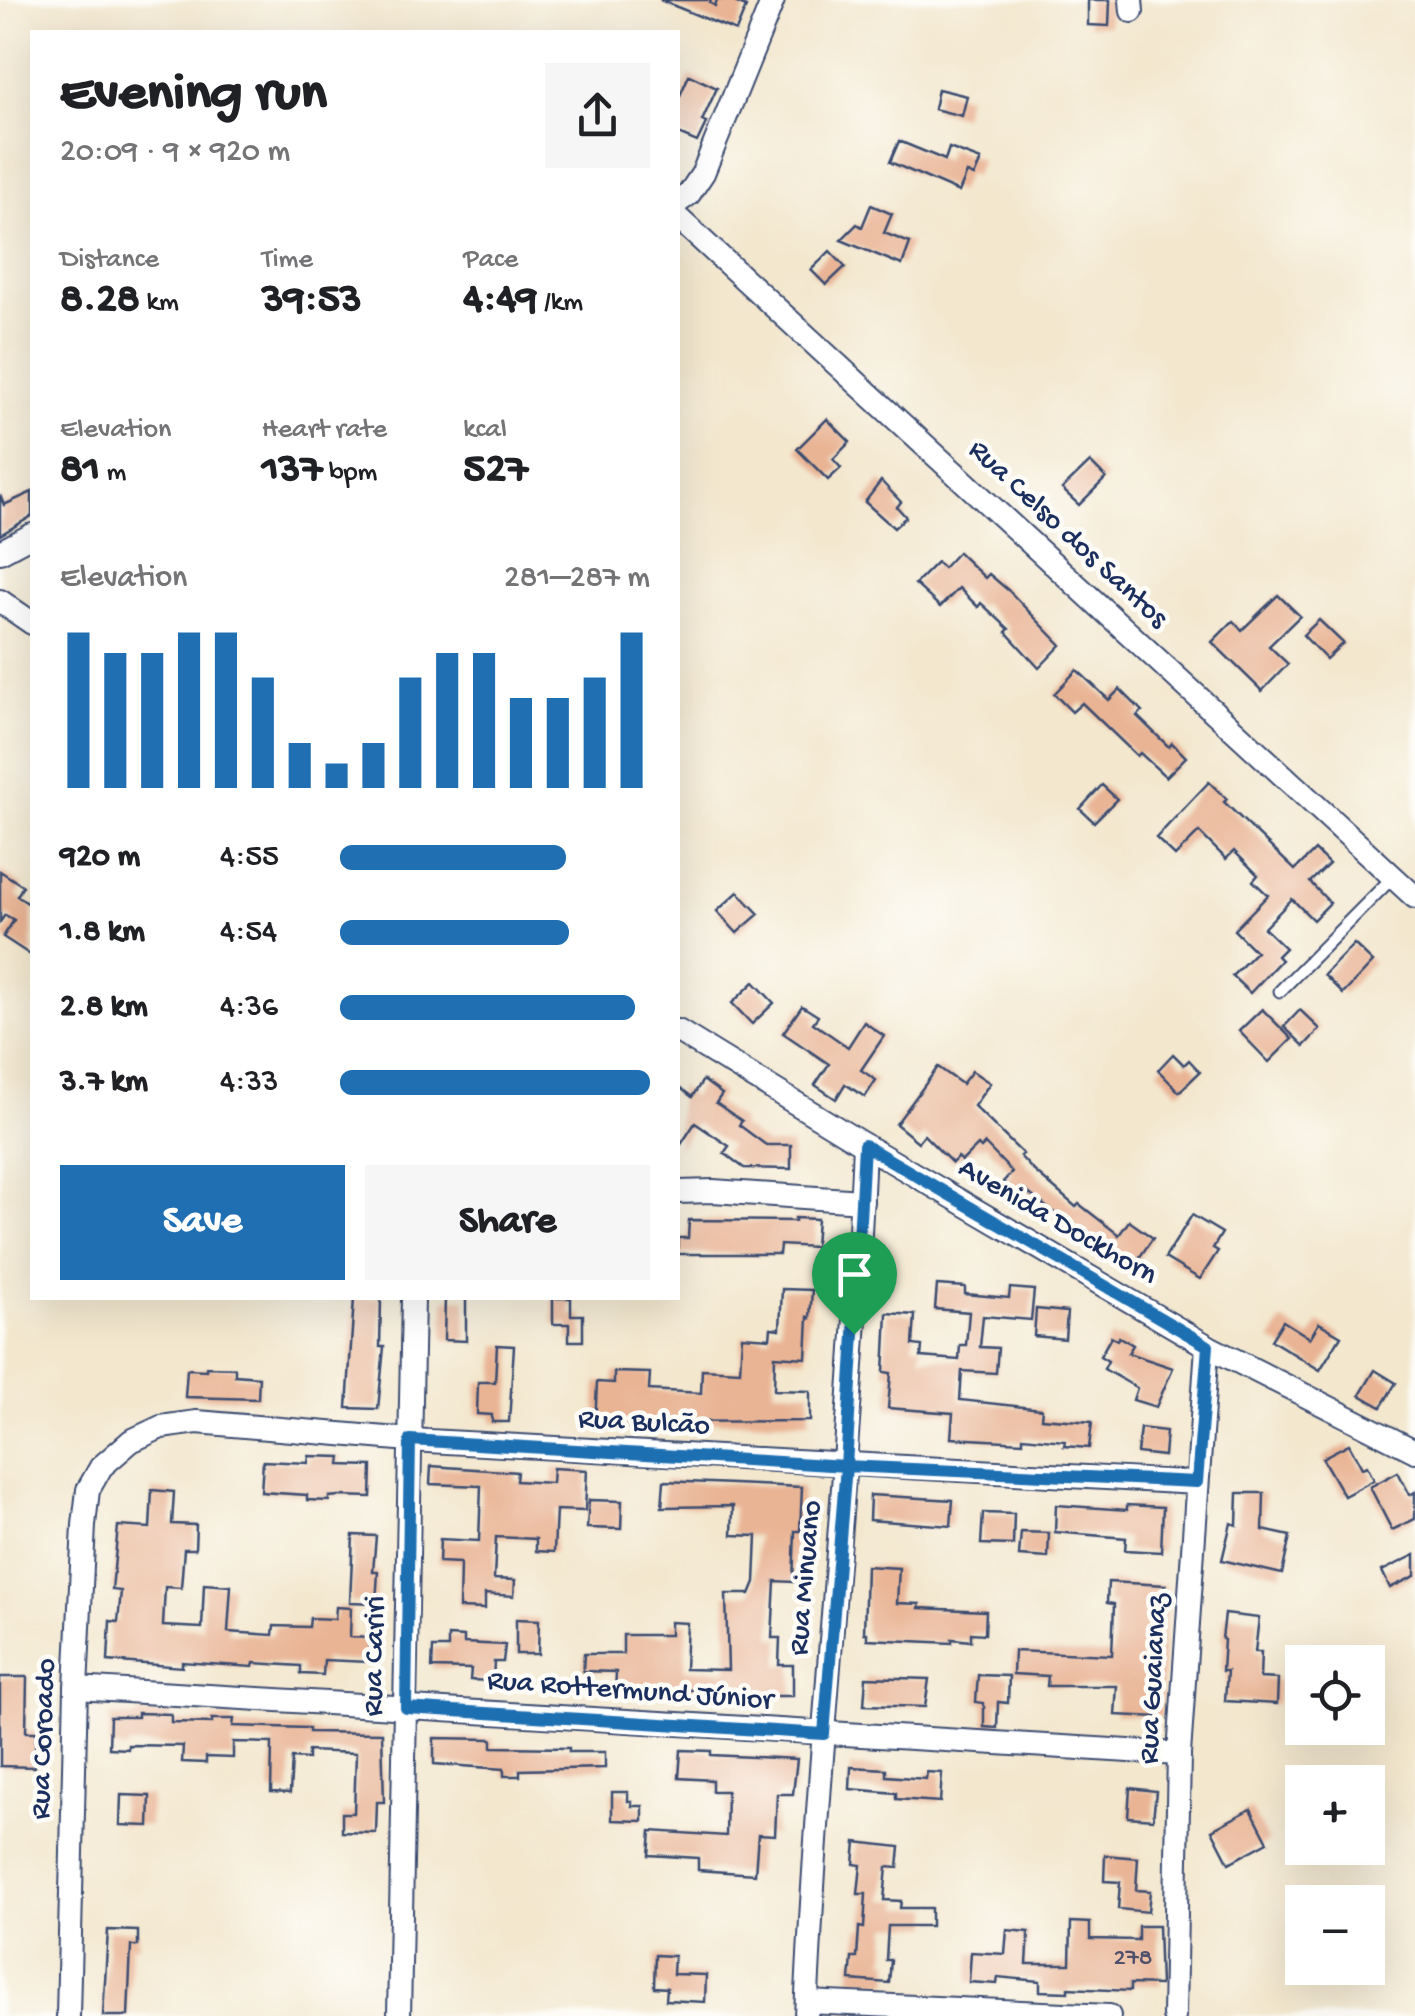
<!DOCTYPE html>
<meta charset="utf-8">
<style>
body{margin:0;font-family:"Gochi Hand",sans-serif;background:#f6f6f6;color:#202124;height:100vh;display:flex;flex-direction:column;font-size:38px;white-space:nowrap}
*{box-sizing:border-box;margin:0}
p{font-size:32px;color:#757577}
.icon{flex:none;width:55px;height:55px;fill:none;stroke:currentColor;stroke-width:2;stroke-linecap:round;stroke-linejoin:round}
.map{position:relative;flex:1;overflow:hidden}
.side{position:absolute;left:30px;top:30px;width:650px;height:1270px;display:flex;flex-direction:column;background:#fff;border-radius:0px;box-shadow:0 10px 40px #0002}
.side>*{flex:none}
.fabs{position:absolute;left:1285px;top:1645px;display:grid;gap:20px}
.fabs a{display:grid;place-items:center;width:100px;height:100px;border-radius:0px;background:#fff;box-shadow:0 10px 40px #0002;font-size:50px}
.pin{position:absolute;display:grid;place-items:center;width:85px;height:85px;color:#fff;margin:-102px -42px;border-radius:50% 50% 50% 0;rotate:-45deg;box-shadow:0 0 10px #0007}
.pin .icon{rotate:45deg}
.round{display:grid;place-items:center;flex:none;width:105px;height:105px;border-radius:0px;background:#f6f6f6}
.overview{display:flex;align-items:center;justify-content:space-between;height:170px;padding:0 30px}
h1{font-size:55px;font-weight:700;line-height:75px}
.stats{display:grid;grid-template-columns:repeat(3,1fr);gap:15px;height:170px;padding:10px 30px}
.stats div{display:grid;align-content:center}
.stats b{font-size:42px;font-weight:700}
.stats small{font-size:28px;font-weight:400}
.stats p{font-size:28px}
.chart{height:280px;padding:20px 30px}
.chart p{display:flex;justify-content:space-between}
.chart svg{width:100%;height:180px;margin-top:10px;stroke:#1f6fb2;stroke-width:6}
.primary-button{display:flex;gap:20px;margin-top:auto;padding:20px 30px}
.primary-button a{flex:1;height:115px;border-radius:0px;background:#1f6fb2;color:#fff;font-size:40px;font-weight:700;line-height:115px;text-align:center}
.primary-button a+a{background:#f6f6f6;color:#202124}
ul{padding:0 30px;list-style:none;font-size:32px}
li{display:grid;grid-template-columns:160px 120px 1fr;align-items:center;height:75px}
li i{height:25px;border-radius:12px;background:#1f6fb2}
.map>svg:first-child{display:block}
.building{fill:#e9b494}
.lines{fill:none;stroke-linecap:round;stroke-linejoin:round}
.lane-casing{stroke:#3b4b6f;stroke-width:15}
.street-casing{stroke:#3b4b6f;stroke-width:26}
.lane{stroke:#fff;stroke-width:11}
.street{stroke:#fff;stroke-width:22}
.route-casing{stroke:#fff;stroke-width:20}
.route{stroke:#1f6fb2;stroke-width:12}
.labels{text-anchor:middle;dominant-baseline:central;stroke-width:9;stroke-linejoin:round;paint-order:stroke}
.number-label{font-size:25px;fill:#4e506c}
.street-label{font-size:30px;fill:#1b2f5e;stroke:#fdfcf7}
</style>
<div class="map">
<svg width="1415" height="2016" viewBox="0 0 1415 2016">
<rect width="100%" height="100%" fill="#fdfcf7"/>
<filter id="ink" filterUnits="userSpaceOnUse"><feTurbulence type="fractalNoise" baseFrequency=".01" numOctaves="2"/><feDisplacementMap in="SourceGraphic" scale="20" xChannelSelector="R" yChannelSelector="G"/><feConvolveMatrix kernelMatrix="1 2 1 2 8 2 1 2 1" color-interpolation-filters="sRGB"/></filter>
<filter id="wash" filterUnits="userSpaceOnUse"><feTurbulence type="fractalNoise" baseFrequency=".0048" numOctaves="4" result="noise"/><feDisplacementMap in="SourceGraphic" scale="40" xChannelSelector="R" yChannelSelector="G"/><feGaussianBlur stdDeviation="2.25" result="paint"/><feColorMatrix in="noise" values="0 0 0 0 0 0 0 0 0 0 0 0 0 0 0 0 0 1.4 0 .05"/><feComposite in="paint" operator="in"/></filter>
<g filter="url(#wash)">
<rect width="100%" height="100%" fill="#f3e7ce"/>
<g id="blocks">
<!-- building -->
<g class="building">
<polygon points="660,0 711,0 710,3 715,6 717,0 730,0 746,7 736,31"/>
<polygon points="1088,0 1110,0 1109,26 1088,25"/>
<polygon points="689,75 717,88 702,121 706,123 697,142 678,134 678,100"/>
<polygon points="938,89 967,96 962,116 934,109"/>
<polygon points="899,141 945,160 949,148 981,160 974,176 967,173 959,192 890,162"/>
<polygon points="871,205 892,214 884,233 910,243 902,265 841,240 857,224 862,227"/>
<polygon points="830,251 845,267 826,285 811,270"/>
<polygon points="827,419 850,442 833,459 841,468 828,480 797,449"/>
<polygon points="1090,462 1106,478 1079,505 1062,489"/>
<polygon points="881,481 901,502 897,507 906,517 894,528 865,502"/>
<polygon points="32,492 32,516 0,535 0,495 4,505"/>
<polygon points="958,552 985,578 989,574 1009,591 1061,645 1039,668 1006,632 1009,629 981,603 978,607 959,588 940,607 915,584 937,562 943,568"/>
<polygon points="1278,595 1300,616 1269,646 1288,664 1262,691 1212,642 1233,621 1242,630"/>
<polygon points="1319,620 1343,643 1326,659 1303,635"/>
<polygon points="1077,670 1109,700 1120,689 1142,711 1137,716 1169,747 1172,743 1186,757 1166,777 1140,753 1137,756 1082,703 1072,712 1054,694"/>
<polygon points="1209,782 1227,799 1224,802 1295,870 1315,850 1329,864 1310,882 1330,903 1313,920 1292,899 1264,928 1285,948 1277,956 1281,960 1250,993 1232,976 1256,952 1234,930 1268,895 1253,881 1258,875 1234,851 1226,859 1199,832 1175,856 1156,838"/>
<polygon points="1102,785 1117,799 1094,822 1080,809"/>
<polygon points="0,871 23,886 17,896 32,906 32,956 3,937 14,920 5,915 0,922"/>
<polygon points="738,892 759,914 737,933 717,911"/>
<polygon points="1354,944 1373,962 1343,994 1324,975"/>
<polygon points="754,982 774,1003 752,1024 732,1003"/>
<polygon points="802,1006 818,1016 813,1023 848,1047 864,1022 884,1036 861,1070 876,1080 865,1097 845,1084 836,1099 815,1085 829,1064 783,1033"/>
<polygon points="1262,1009 1292,1039 1269,1062 1239,1031"/>
<polygon points="1300,1010 1320,1029 1304,1046 1284,1027"/>
<polygon points="1173,1054 1184,1065 1189,1060 1200,1072 1179,1092 1158,1070"/>
<polygon points="938,1067 962,1084 972,1071 990,1083 974,1106 1023,1154 1020,1156 1032,1169 1076,1207 1079,1204 1119,1235 1129,1221 1153,1238 1130,1271 1023,1189 1018,1195 1003,1182 1012,1172 985,1144 981,1148 978,1145 962,1161 958,1157 952,1163 924,1135 918,1142 896,1124"/>
<polygon points="703,1080 722,1094 716,1103 742,1121 739,1125 766,1145 791,1145 791,1169 744,1168 724,1153 729,1146 695,1123 678,1149 678,1086 692,1097"/>
<polygon points="1192,1215 1222,1233 1213,1248 1218,1251 1200,1279 1165,1258"/>
<polygon points="795,1218 817,1219 815,1247 780,1245 779,1254 678,1254 678,1238 688,1238 689,1220 795,1221"/>
<polygon points="937,1285 965,1287 965,1294 1009,1298 1010,1288 1034,1290 1031,1320 983,1316 980,1347 998,1348 996,1373 962,1371 960,1400 1042,1409 1041,1418 1092,1422 1089,1448 1064,1446 1065,1441 1023,1437 1023,1442 951,1438 953,1413 888,1408 891,1373 884,1372 887,1313 915,1315 913,1345 922,1346 921,1357 959,1360 960,1345 966,1345 969,1312 935,1309"/>
<polygon points="782,1289 812,1290 810,1318 808,1317 806,1358 775,1356 774,1390 810,1391 810,1421 660,1422 659,1431 595,1426 597,1382 614,1383 614,1372 650,1373 649,1390 701,1393 702,1369 740,1371 742,1336 770,1338 771,1328 780,1329"/>
<polygon points="354,1298 381,1298 380,1347 384,1347 378,1409 347,1408"/>
<polygon points="445,1298 466,1298 466,1341 444,1340"/>
<polygon points="553,1298 571,1298 571,1315 583,1315 583,1341 569,1341 569,1324 553,1324"/>
<polygon points="1036,1309 1067,1312 1065,1339 1034,1336"/>
<polygon points="1283,1321 1310,1338 1319,1323 1341,1336 1320,1370 1271,1340"/>
<polygon points="1111,1337 1117,1340 1119,1337 1133,1345 1128,1353 1173,1368 1156,1407 1133,1400 1137,1388 1104,1369 1108,1361 1100,1356"/>
<polygon points="497,1345 514,1346 509,1422 492,1422 492,1415 477,1414 478,1382 495,1382"/>
<polygon points="206,1367 235,1368 235,1375 259,1377 258,1399 185,1397 187,1369 206,1370"/>
<polygon points="1375,1370 1396,1383 1381,1407 1360,1395"/>
<polygon points="1140,1428 1166,1431 1164,1456 1137,1453"/>
<polygon points="1349,1444 1362,1468 1367,1466 1374,1480 1344,1496 1322,1458"/>
<polygon points="309,1456 341,1457 340,1465 372,1466 371,1497 339,1496 329,1497 329,1501 307,1500 307,1495 261,1492 263,1461 308,1463"/>
<polygon points="431,1466 517,1472 516,1481 552,1483 553,1468 587,1470 585,1511 556,1510 554,1552 536,1551 536,1539 496,1537 494,1579 515,1580 514,1596 485,1594 485,1609 459,1608 460,1563 439,1562 440,1539 479,1541 481,1486 430,1484"/>
<polygon points="1398,1472 1410,1495 1415,1492 1415,1519 1392,1530 1370,1487"/>
<polygon points="664,1481 802,1487 800,1531 795,1531 793,1582 775,1581 772,1638 780,1638 779,1665 793,1665 793,1696 748,1696 747,1699 725,1698 725,1694 698,1690 637,1689 637,1694 615,1693 616,1672 583,1671 584,1654 623,1654 623,1635 670,1635 670,1622 687,1623 685,1669 728,1670 726,1594 750,1594 755,1582 757,1536 732,1535 733,1506 662,1507"/>
<polygon points="152,1490 174,1492 172,1524 196,1525 195,1549 184,1549 181,1588 165,1587 163,1626 202,1628 204,1584 231,1586 228,1632 273,1635 274,1626 309,1627 310,1618 335,1619 336,1607 351,1608 350,1637 370,1638 369,1662 324,1660 323,1675 301,1674 301,1666 254,1663 253,1667 182,1662 182,1667 108,1661 110,1621 118,1622 121,1591 112,1590 118,1526 150,1528"/>
<polygon points="1238,1493 1264,1493 1263,1530 1290,1536 1282,1574 1222,1560 1231,1523 1237,1525"/>
<polygon points="870,1495 953,1500 951,1526 869,1520"/>
<polygon points="589,1500 622,1501 621,1529 587,1528"/>
<polygon points="1056,1505 1127,1510 1127,1505 1163,1507 1161,1552 1125,1550 1126,1538 1055,1532"/>
<polygon points="983,1513 1014,1514 1013,1545 981,1544"/>
<polygon points="1021,1532 1049,1533 1048,1558 1019,1556"/>
<polygon points="353,1535 376,1536 373,1572 378,1572 376,1603 350,1602"/>
<polygon points="1415,1555 1415,1576 1390,1588 1382,1571"/>
<polygon points="866,1566 899,1568 897,1603 920,1604 919,1608 986,1611 985,1634 971,1633 971,1641 952,1639 952,1643 867,1639 867,1633 864,1633"/>
<polygon points="1108,1582 1166,1585 1161,1717 1115,1715 1117,1686 1047,1686 1048,1676 1013,1674 1014,1651 1112,1655 1114,1604 1107,1603"/>
<polygon points="1225,1614 1259,1618 1255,1652 1261,1652 1260,1678 1278,1679 1277,1704 1225,1701 1227,1671 1222,1671 1224,1640 1222,1639"/>
<polygon points="516,1619 539,1620 538,1654 516,1654"/>
<polygon points="448,1636 464,1637 464,1643 505,1645 503,1662 494,1662 493,1681 470,1680 471,1669 432,1668 433,1648 448,1648"/>
<polygon points="978,1675 1009,1676 1008,1703 998,1702 997,1728 984,1727 984,1703 976,1702"/>
<polygon points="0,1677 27,1677 26,1732 36,1732 34,1767 0,1766"/>
<polygon points="866,1677 929,1679 925,1707 864,1705"/>
<polygon points="138,1713 171,1714 171,1722 212,1723 212,1719 234,1719 233,1726 309,1728 309,1732 382,1733 384,1802 377,1802 376,1833 342,1832 342,1813 354,1813 356,1753 308,1751 308,1759 292,1758 290,1793 271,1792 272,1743 233,1742 233,1758 206,1757 206,1763 182,1762 183,1746 128,1745 128,1749 109,1748 110,1717 138,1717"/>
<polygon points="434,1738 492,1739 492,1747 569,1748 569,1752 605,1752 605,1768 520,1770 520,1776 504,1776 504,1769 434,1764"/>
<polygon points="681,1750 711,1751 711,1755 797,1759 793,1794 777,1794 775,1835 758,1834 755,1874 698,1870 698,1858 649,1855 651,1831 726,1836 727,1791 712,1791 712,1780 679,1778"/>
<polygon points="851,1767 886,1769 886,1776 926,1779 927,1772 942,1773 940,1802 896,1799 896,1793 850,1789"/>
<polygon points="1130,1788 1156,1791 1153,1819 1128,1817"/>
<polygon points="612,1792 628,1792 628,1801 632,1801 632,1806 643,1806 643,1821 612,1820"/>
<polygon points="121,1795 150,1796 149,1826 120,1825"/>
<polygon points="1251,1809 1268,1842 1229,1863 1212,1830"/>
<polygon points="856,1842 900,1847 898,1868 887,1867 884,1900 901,1901 900,1908 931,1908 931,1926 888,1926 886,1960 891,1960 889,1983 850,1980 852,1958 857,1958 859,1927 864,1928 866,1894 858,1894 861,1865 854,1864"/>
<polygon points="1105,1855 1138,1858 1136,1890 1150,1891 1148,1912 1118,1909 1120,1882 1104,1881"/>
<polygon points="1071,1922 1090,1923 1090,1939 1138,1940 1138,1926 1158,1926 1160,1985 1130,1984 1130,1991 1068,1988 1068,1992 1040,1991 1040,1981 998,1977 997,1984 969,1982 971,1952 1005,1954 1007,1930 1029,1932 1027,1964 1070,1964"/>
<polygon points="108,1930 138,1931 138,1946 131,1946 128,2016 103,2016"/>
<polygon points="655,1955 674,1956 673,1974 706,1975 705,2002 666,2000 667,1988 654,1987"/>
</g>
</g>
</g>
<g filter="url(#ink)">
<use href="#blocks" fill-opacity="0" stroke="#3b4b6f" stroke-width="2.5"/>
<g class="lines">
<defs>
<polyline id="lane" points="1280,991 1394,876"/>
<g id="street">
<polyline points="1131,0 1132,11"/>
<polyline points="678,202 689,194 703,173 773,0"/>
<polyline points="678,218 1415,897"/>
<polyline points="0,552 32,535"/>
<polyline points="0,601 32,623"/>
<polyline points="678,1031 864,1145 1207,1346 1415,1451"/>
<polyline points="678,1192 713,1191 862,1201"/>
<polyline points="76,1688 1179,1754"/>
<polyline points="807,2002 1109,2016"/>
<polyline points="68,2016 76,1688 84,1525 88,1490 101,1467 131,1441 161,1427 197,1422 410,1440 1197,1483"/>
<polyline points="399,2016 413,1298"/>
<path d="M806,2016c13,-291 47,-580 58,-871"/>
<polyline points="1174,2016 1179,1754 1207,1346"/>
</g>
</defs>
<!-- lane casing -->
<use href="#lane" class="lane-casing"/>
<!-- street casing -->
<use href="#street" class="street-casing"/>
<!-- lane -->
<use href="#lane" class="lane"/>
<!-- street -->
<use href="#street" class="street"/>
</g>
</g>
<g class="lines" filter="url(#ink)">
<defs>
<polyline id="route" points="854,1334 846,1466 410,1440 406,1708 824,1734 846,1466 1197,1482 1208,1346 864,1145 854,1334"/>
</defs>
<!-- route casing -->
<use href="#route" class="route-casing"/>
<!-- route -->
<use href="#route" class="route"/>
</g>
<g class="labels">
<!-- number labels -->
<g class="number-label">
<text x="1133" y="1959">278</text>
</g>
<!-- street labels -->
<g class="street-label">
<text transform="translate(1067 535) rotate(43)">Rua Celso dos Santos</text>
<text transform="translate(1057 1223) rotate(30)">Avenida Dockhorn</text>
<text transform="translate(644 1424) rotate(3)">Rua Bulcão</text>
<text transform="translate(807 1578) rotate(-85)">Rua Minuano</text>
<text transform="translate(376 1656) rotate(-89)">Rua Cariri</text>
<text transform="translate(1155 1679) rotate(-87)">Rua Guaianaz</text>
<text transform="translate(630 1692) rotate(4)">Rua Rottermund Júnior</text>
<text transform="translate(45 1739) rotate(-88)">Rua Coroado</text>
</g>
</g>
</svg>
<div class="fabs">
<a><svg class="icon" aria-label="locate" viewBox="0 0 24 24"><circle cx="12" cy="12" r="6"/><path d="M12 2v4M12 18v4M2 12h4M18 12h4"/></svg></a>
<a>+</a>
<a>−</a>
</div>
<div class="pin" style="left:854px;top:1334px;background:#1e9e55"><svg class="icon" aria-label="arrive" viewBox="0 0 24 24"><path d="M6 21V4h12l-3 4 3 4H6"/></svg></div>
<section class="side">
<div class="overview"><div><h1>Evening run</h1><p>20:09 · 9 × 920 m</p></div><a class="round"><svg class="icon" aria-label="share" viewBox="0 0 24 24"><path d="M12 15V3M7 8l5-5 5 5M5 13v7h14v-7"/></svg></a></div>
<div class="stats">
<div><p>Distance</p><b>8.28<small> km</small></b></div>
<div><p>Time</p><b>39:53</b></div>
<div><p>Pace</p><b>4:49<small> /km</small></b></div>
</div>
<div class="stats">
<div><p>Elevation</p><b>81<small> m</small></b></div>
<div><p>Heart rate</p><b>137<small> bpm</small></b></div>
<div><p>kcal</p><b>527</b></div>
</div>
<div class="chart"><p><span>Elevation</span>281–287 m</p>
<svg viewBox="0 0 160 44" preserveAspectRatio="none"><path d="M5 44V6M15 44V11M25 44V11M35 44V6M45 44V6M55 44V17M65 44V33M75 44V38M85 44V33M95 44V17M105 44V11M115 44V11M125 44V22M135 44V22M145 44V17M155 44V6"/></svg>
</div>
<ul>
<li><b>920 m</b>4:55<i style="width:73%"></i></li>
<li><b>1.8 km</b>4:54<i style="width:74%"></i></li>
<li><b>2.8 km</b>4:36<i style="width:95%"></i></li>
<li><b>3.7 km</b>4:33<i style="width:100%"></i></li>
</ul>
<div class="primary-button"><a>Save</a><a>Share</a></div>
</section>
</div>
